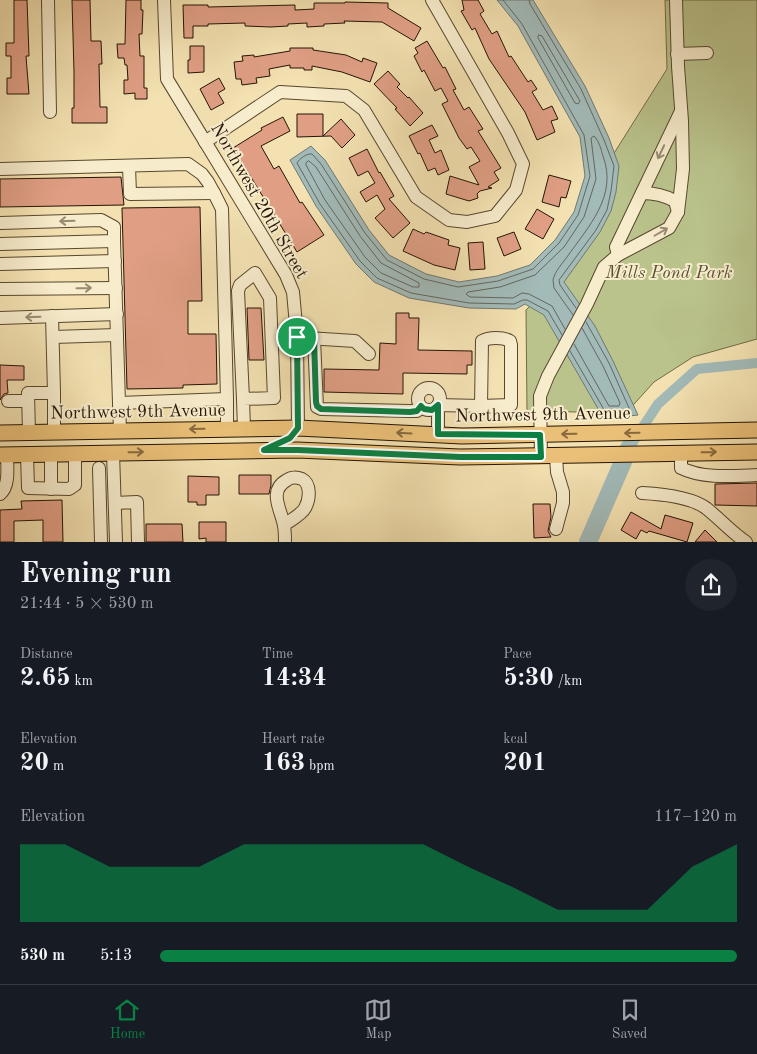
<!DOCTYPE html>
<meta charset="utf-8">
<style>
body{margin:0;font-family:"Old Standard TT",serif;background:#20242c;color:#f1f3f6;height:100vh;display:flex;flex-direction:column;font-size:19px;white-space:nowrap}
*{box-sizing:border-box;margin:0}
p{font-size:16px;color:#9ea1a6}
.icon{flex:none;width:28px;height:28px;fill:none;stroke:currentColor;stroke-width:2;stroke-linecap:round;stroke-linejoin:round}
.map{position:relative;height:542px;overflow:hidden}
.details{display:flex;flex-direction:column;background:#171b24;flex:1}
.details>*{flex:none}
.pin{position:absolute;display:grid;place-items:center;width:42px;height:42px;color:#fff;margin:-21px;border:2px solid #fff;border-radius:50%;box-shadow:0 1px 5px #0007}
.round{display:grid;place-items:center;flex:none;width:52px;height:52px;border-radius:26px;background:#20242c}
.overview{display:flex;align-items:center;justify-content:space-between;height:85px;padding:0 20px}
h1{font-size:28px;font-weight:700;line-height:38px}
.figures{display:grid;grid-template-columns:repeat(3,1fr);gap:8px;height:85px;padding:5px 20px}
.figures div{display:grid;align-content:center}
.figures b{font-size:25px;font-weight:700}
.figures small{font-size:14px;font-weight:400}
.figures p{font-size:14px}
.chart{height:140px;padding:10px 20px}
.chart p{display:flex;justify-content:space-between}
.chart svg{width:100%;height:90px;margin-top:5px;fill:#0b8043;opacity:.7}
ul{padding:0 20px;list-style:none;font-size:16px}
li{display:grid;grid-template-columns:80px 60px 1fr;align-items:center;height:38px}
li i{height:12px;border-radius:6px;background:#0b8043}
.tab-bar{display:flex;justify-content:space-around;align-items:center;height:70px;border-top:1px solid #363941;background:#171b24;font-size:14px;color:#9ea1a6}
.tab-bar a{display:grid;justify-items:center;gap:2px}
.tab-bar .active{color:#0b8043}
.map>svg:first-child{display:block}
.green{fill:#bac38c;stroke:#706c48}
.water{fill:#a2bab8;stroke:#707870}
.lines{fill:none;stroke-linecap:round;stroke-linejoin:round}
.shore{stroke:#64675e;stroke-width:1}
.canal{stroke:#a2bab8;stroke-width:10}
.river{stroke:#a2bab8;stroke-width:18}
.building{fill:#e09f85;stroke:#251404}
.minor-casing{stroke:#58472f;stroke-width:14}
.major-casing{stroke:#251404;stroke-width:17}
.minor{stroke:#f7eccc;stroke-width:12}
.major{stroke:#eac078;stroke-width:15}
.oneway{stroke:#988b72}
.oneway2{stroke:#886a3e}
.route-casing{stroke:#fff;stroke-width:10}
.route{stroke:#0b8043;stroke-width:6}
.labels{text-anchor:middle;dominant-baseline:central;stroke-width:4;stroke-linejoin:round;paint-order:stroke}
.street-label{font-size:18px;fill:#251404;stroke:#f7eccc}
.park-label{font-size:18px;font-style:italic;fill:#595134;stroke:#f7eccc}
</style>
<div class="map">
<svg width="757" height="542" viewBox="0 0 757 542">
<rect width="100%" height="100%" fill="#f3e1b1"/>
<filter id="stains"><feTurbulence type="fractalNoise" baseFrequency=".004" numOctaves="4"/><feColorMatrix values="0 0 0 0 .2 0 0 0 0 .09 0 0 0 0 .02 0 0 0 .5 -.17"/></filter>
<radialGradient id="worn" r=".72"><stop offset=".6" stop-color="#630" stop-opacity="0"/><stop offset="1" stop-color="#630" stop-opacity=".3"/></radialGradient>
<!-- green -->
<polygon class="green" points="665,0 757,0 757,339 693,357 654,382 626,413 527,411 526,310 561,275 611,158 667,69"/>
<!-- water -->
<polygon class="water" points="497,0 533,0 585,86 609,138 619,166 616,192 611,211 600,232 564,282 595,326 613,361 638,415 604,419 544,315 525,304 516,309 469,308 409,298 374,282 356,264 316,206 290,160 311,146 325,160 369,230 389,255 426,274 459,282 497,276 530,265 555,240 574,212 585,176 580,137 518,26"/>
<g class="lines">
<!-- shore -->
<g class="shore">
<path d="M503,0l19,24 62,111 6,41 -12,39 -19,28 -26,26 -35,12 -40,6 -34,-8 -37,-19 -22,-27 -44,-69 -9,-10c-5,-1 -13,5 -15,9l23,41 40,57 17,17 34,15 58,10 45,1 9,-4h4l21,11 14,24"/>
<polyline points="529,0 530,4 581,89 604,140 614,166 611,191 607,210 596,230 559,280 560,285 576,308"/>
<polygon points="539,35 542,36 580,101 578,104 575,103 538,38"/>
<polygon points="309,161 316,167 360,236 381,263 419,283 419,287 413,287 381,273 365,257 325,200 306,165 306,163"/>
<path d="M565,329l-13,-23 -23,-12 -7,-1 -9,5 -43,-1 -4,-3 2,-2 32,-5 35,-12 29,-28 20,-30 12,-38 -5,-41 3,-2c5,5 7,13 9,20 15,40 -15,71 -36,101 -5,7 -12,14 -14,23l1,8 19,27"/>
<polyline points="574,344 609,406 619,406 620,403 603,366 582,328"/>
<polyline points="570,351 606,413 629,411 629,408 609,363 586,322"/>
</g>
<!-- canal -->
<polyline class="canal" points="629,448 658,404 697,369 757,363"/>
<!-- river -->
<polyline class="river" points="588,542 629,448"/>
</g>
<!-- building -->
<g class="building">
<polygon points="14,0 27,0 29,56 26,56 29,94 7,94 7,78 11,78 11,56 6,56 6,43 14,43"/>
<polygon points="72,0 90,0 91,41 101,41 102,64 99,64 100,107 107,107 107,123 72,123 72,108 74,108 74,72"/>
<polygon points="126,0 141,0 141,10 143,10 142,34 139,34 140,56 144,56 144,88 147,88 147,99 135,99 135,93 124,94 124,80 128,80 127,65 125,65 124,58 118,58 117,44 125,44"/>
<polygon points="462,0 478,0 484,11 480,14 492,34 497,31 509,57 511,56 528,82 531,80 537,89 532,92 543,110 552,106 558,119 551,121 555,132 537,140 525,112 489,59 475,28 472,30 461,11 464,10"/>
<polygon points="345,2 388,3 388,8 421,28 414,41 382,22 344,21 345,23 324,24 324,26 307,27 307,23 288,24 288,26 271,27 245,26 245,23 208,24 208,26 193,26 193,38 184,38 183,5 208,5 208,7 295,5 295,10 314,9 314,3 345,3"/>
<polygon points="427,41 443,68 445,67 456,89 453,90 464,110 469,107 483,129 478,131 501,168 494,172 499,180 488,187 492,188 480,191 477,194 478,198 469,201 446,194 450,176 479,185 469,167 480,161 471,147 467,149 459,138 442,104 448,101 441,88 435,91 424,70 422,72 414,56 418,53 415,48"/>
<polygon points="190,46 204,46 204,72 188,73 188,60 190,60"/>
<polygon points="290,48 313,48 313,50 346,55 362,62 363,58 377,63 370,82 342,72 312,66 312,70 304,70 304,68 290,68 290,65 269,69 270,76 256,78 257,83 242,85 241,79 236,79 234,62 243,61 242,56 254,55 254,57 290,51"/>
<polygon points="388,71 400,84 397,87 408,98 409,97 423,113 410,126 395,109 397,108 374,84"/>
<polygon points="219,78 225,89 218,93 224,103 211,110 200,89"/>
<polygon points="297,114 323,114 323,136 341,119 355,135 342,148 331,136 297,137"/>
<polygon points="283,117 290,131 261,146 274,169 279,166 300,203 302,202 324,235 297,252 233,148 262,130 261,128"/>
<polygon points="432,125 438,136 429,140 435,153 441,150 449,170 438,175 435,168 428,171 420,153 418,154 409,136"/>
<polygon points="367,149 379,173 380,172 394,196 389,199 410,223 393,238 375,218 385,209 377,195 366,202 360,192 375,183 368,171 358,176 349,158"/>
<polygon points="549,175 571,181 566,198 561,197 559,207 542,202"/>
<polygon points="121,177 124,205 0,207 0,179"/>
<polygon points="200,207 202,301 188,301 188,334 216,334 217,384 183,385 183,388 127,389 122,208"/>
<polygon points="537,209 554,219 543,239 525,229"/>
<polygon points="413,229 424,234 426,232 449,240 448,245 460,248 455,270 434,265 403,251"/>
<polygon points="514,232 521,249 504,256 497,238"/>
<polygon points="483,242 485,269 470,270 468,243"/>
<polygon points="247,308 261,308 264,360 249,360"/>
<polygon points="396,313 409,313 409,318 419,318 418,350 472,351 472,365 467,365 467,374 403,373 403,394 324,392 324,369 379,370 380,343 396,344"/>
<polygon points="0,365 24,366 24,380 7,380 8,393 4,394 0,400"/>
<polygon points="239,475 271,475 271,485 269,494 239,494"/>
<polygon points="188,476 219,477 219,495 206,495 206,505 197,505 197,502 188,502"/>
<polygon points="757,483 757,506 715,505 715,484"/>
<polygon points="62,500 63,542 43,542 43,520 14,521 14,542 0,542 0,510 22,509 21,501"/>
<polygon points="533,504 550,504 551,517 548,531 551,537 534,538"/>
<polygon points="631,512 661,529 665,515 693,523 687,542 649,531 647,533 641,530 636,539 621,530"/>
<polygon points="199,522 226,522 226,542 206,542 206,538 199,539"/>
<polygon points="146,524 182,524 183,542 146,542"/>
<polygon points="705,530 717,542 695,542"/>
</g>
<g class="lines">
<defs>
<g id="minor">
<polyline points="48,0 50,112"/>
<polyline points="164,0 167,79 286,275 293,292 297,336 298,428"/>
<polyline points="677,54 707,53"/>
<polyline points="205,142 280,92 346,96 364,110 416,197 449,220 467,222 495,216 516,190 523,164 508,133 432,0"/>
<polyline points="0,169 188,164 202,174 208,182 214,193 130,194 129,166"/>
<polyline points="214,193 222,209 227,399"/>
<path d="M642,193c12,0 22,2 33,8l3,11"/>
<polyline points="0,223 101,220 114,227 114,241 0,244"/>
<polyline points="114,241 119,403"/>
<polyline points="618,255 616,247 681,111"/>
<polyline points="0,264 115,261"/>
<polyline points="0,289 116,288"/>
<polyline points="52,316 54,393"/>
<polyline points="0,318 117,314"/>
<polyline points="53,337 117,335"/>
<polyline points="307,338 355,341 369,354"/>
<polyline points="314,338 317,407 321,409 410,411 417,411 421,407"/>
<circle cx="429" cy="399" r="11"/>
<polyline points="243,399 238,291 240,285 255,273 270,298 274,398 243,399 244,429"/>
<polyline points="8,401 28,401"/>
<polyline points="120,430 119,403 227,399 227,429"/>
<polyline points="29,433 28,393 54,393 54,432"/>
<path d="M438,434v-29l43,1 1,-65c7,-4 21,-4 28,0l1,4v60l-30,1"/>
<polyline points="113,453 116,542"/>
<path d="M681,453v15c22,11 52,8 76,7"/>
<polyline points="27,454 28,488 69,489 75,485 75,453"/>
<polyline points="51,454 51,489"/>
<polyline points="556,456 557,472 563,492 563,503 556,529"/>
<polyline points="541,457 540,396 548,376 587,304 604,267 618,255 669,228 678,212 683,169 682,121 678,66 676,0"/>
<polyline points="99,468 101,542"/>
<path d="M642,493c18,1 49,4 64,15 14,11 25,24 40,34"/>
<path d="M0,494c10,-8 7,-28 7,-39"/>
<polyline points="115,503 137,502 138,542"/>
<path d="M284,525c7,-5 18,-11 21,-17 5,-9 6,-24 -3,-29 -5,-2 -11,-2 -15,1 -20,11 -5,31 -3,46 1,5 1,10 1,16"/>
</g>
<g id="major">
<polyline points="0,433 298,428 462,436 757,430"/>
<polyline points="0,455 297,450 460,457 757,452"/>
</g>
</defs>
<!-- minor casing -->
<use href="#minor" class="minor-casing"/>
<!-- major casing -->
<use href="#major" class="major-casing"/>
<!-- minor -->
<use href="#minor" class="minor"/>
<!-- major -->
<use href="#major" class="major"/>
</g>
<!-- one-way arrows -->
<defs><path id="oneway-shaft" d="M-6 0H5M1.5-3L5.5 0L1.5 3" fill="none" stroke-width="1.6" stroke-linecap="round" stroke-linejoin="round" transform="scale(1.25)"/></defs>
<g class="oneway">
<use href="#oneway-shaft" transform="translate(661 152) rotate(115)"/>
<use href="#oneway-shaft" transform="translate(67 221) rotate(178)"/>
<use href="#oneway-shaft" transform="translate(661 232) rotate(-30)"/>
<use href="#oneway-shaft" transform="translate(84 288) rotate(-1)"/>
<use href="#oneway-shaft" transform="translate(33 317) rotate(178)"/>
</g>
<g class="oneway2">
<use href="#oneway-shaft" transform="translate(197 429) rotate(179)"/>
<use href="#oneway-shaft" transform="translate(404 433) rotate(-177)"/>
<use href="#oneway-shaft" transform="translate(632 433) rotate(179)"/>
<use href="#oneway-shaft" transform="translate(569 434) rotate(179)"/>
<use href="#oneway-shaft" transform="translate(136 452) rotate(-1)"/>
<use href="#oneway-shaft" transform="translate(709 452) rotate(-1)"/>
</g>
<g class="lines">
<defs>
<polygon id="route" points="297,337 314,338 316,402 317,406 321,409 410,412 417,411 421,406 424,409 432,410 438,405 438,434 540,435 541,457 460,457 298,450 264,450 290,438 298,428"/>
</defs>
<!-- route casing -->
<use href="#route" class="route-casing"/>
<!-- route -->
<use href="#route" class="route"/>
</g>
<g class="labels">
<!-- street labels -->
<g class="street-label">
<text transform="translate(259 201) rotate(60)">Northwest 20th Street</text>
<text transform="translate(138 412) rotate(-1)">Northwest 9th Avenue</text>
<text transform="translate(543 415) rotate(-1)">Northwest 9th Avenue</text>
</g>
<!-- park labels -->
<g class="park-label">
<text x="669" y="273">Mills Pond Park</text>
</g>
</g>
<rect width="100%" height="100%" filter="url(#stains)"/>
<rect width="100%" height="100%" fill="url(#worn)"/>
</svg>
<div class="pin" style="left:297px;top:337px;background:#1e9e55"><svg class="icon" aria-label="arrive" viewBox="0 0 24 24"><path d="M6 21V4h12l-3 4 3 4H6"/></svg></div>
</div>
<section class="details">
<div class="overview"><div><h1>Evening run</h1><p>21:44 · 5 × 530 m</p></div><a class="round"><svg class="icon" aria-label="share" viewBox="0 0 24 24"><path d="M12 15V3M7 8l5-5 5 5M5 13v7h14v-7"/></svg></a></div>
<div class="figures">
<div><p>Distance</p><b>2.65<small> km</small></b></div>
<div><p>Time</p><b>14:34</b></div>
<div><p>Pace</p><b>5:30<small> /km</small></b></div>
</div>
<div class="figures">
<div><p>Elevation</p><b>20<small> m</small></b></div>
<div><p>Heart rate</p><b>163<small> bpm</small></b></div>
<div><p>kcal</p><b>201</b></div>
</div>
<div class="chart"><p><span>Elevation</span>117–120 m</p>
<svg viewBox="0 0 160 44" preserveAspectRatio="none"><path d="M0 44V6L10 6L20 17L30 17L40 17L50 6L60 6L70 6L80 6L90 6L100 17L110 27L120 38L130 38L140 38L150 17L160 6V44z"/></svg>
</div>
<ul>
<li><b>530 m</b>5:13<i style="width:100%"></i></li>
</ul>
</section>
<nav class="tab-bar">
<a class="active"><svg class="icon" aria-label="home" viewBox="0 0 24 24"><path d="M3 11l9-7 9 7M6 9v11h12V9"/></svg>Home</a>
<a><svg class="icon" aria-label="map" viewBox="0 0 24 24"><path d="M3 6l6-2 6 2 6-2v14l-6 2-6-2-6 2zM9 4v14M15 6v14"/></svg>Map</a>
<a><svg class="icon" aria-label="saved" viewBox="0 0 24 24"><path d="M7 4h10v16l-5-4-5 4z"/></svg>Saved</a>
</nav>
